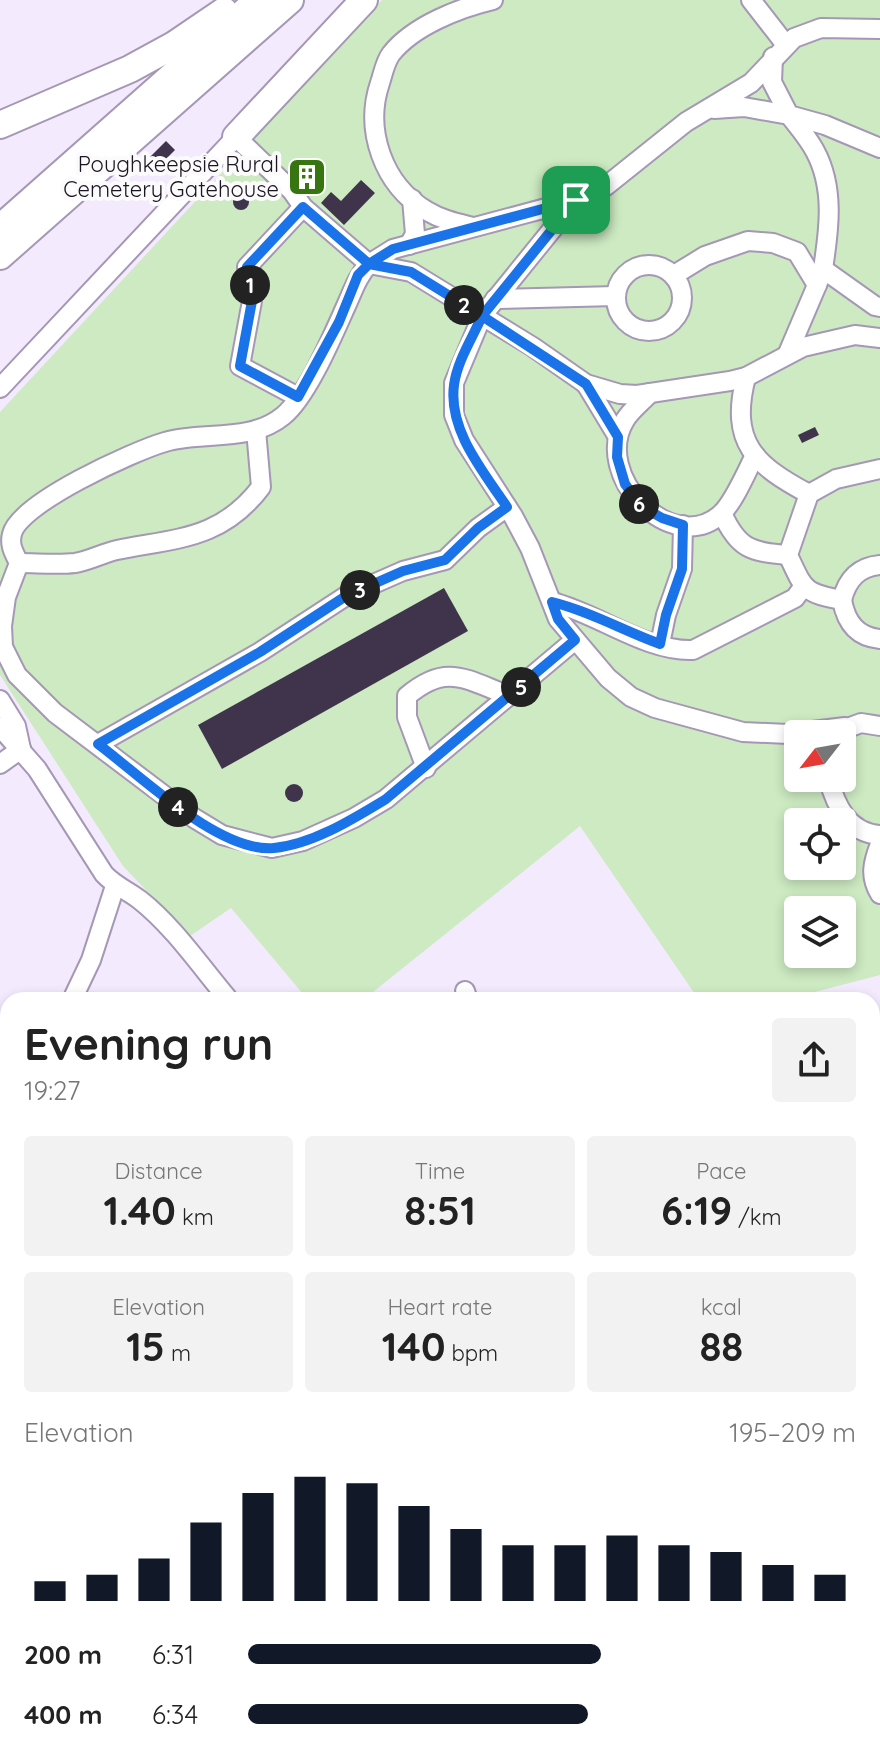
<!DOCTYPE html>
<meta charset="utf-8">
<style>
body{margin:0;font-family:Quicksand,sans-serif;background:#f2f2f2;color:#222;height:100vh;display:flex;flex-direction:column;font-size:30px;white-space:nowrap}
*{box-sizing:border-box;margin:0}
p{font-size:26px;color:#767676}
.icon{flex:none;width:44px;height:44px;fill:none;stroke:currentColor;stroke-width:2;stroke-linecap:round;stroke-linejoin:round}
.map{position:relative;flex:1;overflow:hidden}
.side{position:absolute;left:0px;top:992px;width:880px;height:770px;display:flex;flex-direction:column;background:#fff;border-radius:24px 24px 0 0;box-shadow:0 4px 12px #0003}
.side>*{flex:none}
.needle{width:52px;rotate:239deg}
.fabs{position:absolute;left:784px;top:720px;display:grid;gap:16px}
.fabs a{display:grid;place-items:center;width:72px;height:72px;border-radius:8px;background:#fff;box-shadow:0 4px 12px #0003;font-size:40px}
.pin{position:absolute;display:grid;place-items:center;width:68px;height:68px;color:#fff;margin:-34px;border-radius:16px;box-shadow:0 4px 12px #0006}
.km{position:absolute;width:40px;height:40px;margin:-20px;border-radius:50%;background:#222;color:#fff;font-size:22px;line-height:40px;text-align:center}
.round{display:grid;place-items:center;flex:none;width:84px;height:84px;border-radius:8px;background:#f2f2f2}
.head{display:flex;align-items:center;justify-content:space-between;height:136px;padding:0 24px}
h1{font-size:44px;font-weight:700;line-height:60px}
.stats{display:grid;grid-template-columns:repeat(3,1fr);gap:12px;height:136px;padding:8px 24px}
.stats div{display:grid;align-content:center;border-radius:8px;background:#f2f2f2;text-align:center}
.stats b{font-size:40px;font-weight:700}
.stats small{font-size:22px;font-weight:400}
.stats p{font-size:22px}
.chart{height:224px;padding:16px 24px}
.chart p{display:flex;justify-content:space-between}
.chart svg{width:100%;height:144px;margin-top:8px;stroke:#111827;stroke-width:6}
ul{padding:0 24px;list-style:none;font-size:26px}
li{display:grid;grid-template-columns:128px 96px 1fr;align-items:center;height:60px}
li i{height:20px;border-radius:10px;background:#111827}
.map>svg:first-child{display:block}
.green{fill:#cdeac2;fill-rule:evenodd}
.water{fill:#e1c5ff;stroke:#a690bc;stroke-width:2}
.building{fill:#40344d}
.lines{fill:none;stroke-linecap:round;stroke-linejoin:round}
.minor-casing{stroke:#a597b5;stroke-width:22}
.highway-casing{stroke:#a597b5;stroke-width:30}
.minor{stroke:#fff;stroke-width:18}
.highway{stroke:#fff;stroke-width:26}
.rail{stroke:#8a8392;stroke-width:4;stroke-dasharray:10 10;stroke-linecap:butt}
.route-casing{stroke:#fff;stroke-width:16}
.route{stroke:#1a73e8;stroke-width:10}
.labels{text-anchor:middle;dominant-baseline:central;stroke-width:8;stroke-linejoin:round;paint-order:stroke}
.poi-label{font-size:22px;fill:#1b1521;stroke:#fbfbfb;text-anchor:end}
</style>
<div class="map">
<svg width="880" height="1761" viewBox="0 0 880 1761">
<rect width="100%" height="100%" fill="#f3eafd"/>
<!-- green -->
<path class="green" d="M382,0h498v975l-96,25h-85l-119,-174 -212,170 -16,4h-44l-77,-92 -41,28 -67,-70 -123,-191v-263zM798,734h44v44h-44zM798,822h44v44h-44zM798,910h44v44h-44z"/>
<!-- water -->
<polygon class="water" points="880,1283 880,1761 140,1761 154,1754 872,1754 872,1289"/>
<!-- building -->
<g class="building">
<polygon points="166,141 175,150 156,169 147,160"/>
<polygon points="296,163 301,168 306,163 322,178 310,190 304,184 301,188 292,178 295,175 290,169"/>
<polygon points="361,180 375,193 344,225 321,203 331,192 341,201"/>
<circle cx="241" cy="202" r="8"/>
<polygon points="815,427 819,435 802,443 798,435"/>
<polygon points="444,588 468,631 222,769 198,725"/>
<circle cx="294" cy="793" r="9"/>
<polygon points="0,1120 8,1120 6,1170 0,1170"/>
<polygon points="5,1423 8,1427 8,1453 0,1444 0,1427"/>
<polygon points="0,1455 8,1464 8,1489 0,1481"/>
</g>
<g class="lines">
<defs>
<g id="minor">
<polyline points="751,0 786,45"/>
<polyline points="773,57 772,82 789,115 825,125 880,148"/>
<path d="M714,109l30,-2 45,8c9,11 19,23 26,36 20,37 14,79 8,118"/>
<polyline points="576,200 482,316 454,383 454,415 464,440 513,516 530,548 558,619 608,678 631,697 655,708 743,732 788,734 798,741"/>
<path d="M473,227c-16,-4 -31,-7 -46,-16 -44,-26 -63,-81 -47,-128 3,-9 5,-21 11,-29 22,-28 68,-46 102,-54"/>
<polyline points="409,245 415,234 412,199"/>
<polyline points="369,264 393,249 576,200 606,186 686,122 751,83 794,38 821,28 880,29"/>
<polyline points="369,264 411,272 533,347 586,384 620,394 637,395 730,381 746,377 803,347 855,335 880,338"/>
<circle cx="649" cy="298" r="33"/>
<polyline points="674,275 705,256 748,241 773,243 797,252 817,285 823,269 875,306 880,307"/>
<polyline points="495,299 616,296"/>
<polyline points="788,353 817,285"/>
<path d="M746,377c-17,66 9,88 63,117"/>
<polyline points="586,384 618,437"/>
<path d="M0,388l236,-251 56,54 11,16 66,57c-12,13 -16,27 -23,42 -13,29 -39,91 -63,110 -33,27 -80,15 -118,26 -31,9 -146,61 -153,92 -3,11 2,19 7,29l-13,34 -4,29 1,21 14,28 38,38 139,105 28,17 50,13 31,-7 51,-23 32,-19 189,-159"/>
<path d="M650,393c-8,9 -19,17 -25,27 -34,55 47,138 96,94 13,-12 26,-43 34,-59"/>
<polyline points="298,397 240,366 252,301 247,267 303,207"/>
<path d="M880,469l-44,10 -27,15 -21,61c16,34 15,38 54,45 4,22 15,37 38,39"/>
<path d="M722,513c16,36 29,39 66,42"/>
<path d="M19,563c18,0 38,2 56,0 14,-2 28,-10 42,-13 59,-12 104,-10 144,-63l-5,-57"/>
<path d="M842,600c5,-20 16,-33 38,-35"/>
<path d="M552,602c45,11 94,50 141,48l102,-52 8,-11"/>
<polyline points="660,644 666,615 682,569 683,525"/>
<polyline points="0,700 16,726 21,749"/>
<path d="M0,727l37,42 67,105c11,12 23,16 36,26 34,27 61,67 89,100"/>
<polyline points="837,732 861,723 880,726"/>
<polyline points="788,734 845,727"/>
<polyline points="98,744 260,652 346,596 403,571 445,560 478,528 507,507"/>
<polyline points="0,764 21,749"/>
<path d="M426,768l-19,-51v-21c40,-34 59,-16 103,0"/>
<path d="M828,778c8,28 20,55 52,57"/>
<path d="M880,844c-7,18 -11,32 0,50"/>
<polyline points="465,991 468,1000"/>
<polyline points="72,1000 91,960 115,886"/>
<polyline points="0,1049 8,1048"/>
<polyline points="0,1254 8,1243"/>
<polyline points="0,1386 8,1379"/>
<polyline points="122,1761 133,1754"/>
</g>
<g id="highway">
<polyline points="0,125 130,69 174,45 224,11"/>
<polyline points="236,137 364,0"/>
<polyline points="0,228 258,0"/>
<polyline points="0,256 290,0"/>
</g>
</defs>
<!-- minor casing -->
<use href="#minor" class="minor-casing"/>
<!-- highway casing -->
<use href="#highway" class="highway-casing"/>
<!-- minor -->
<use href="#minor" class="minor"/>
<!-- highway -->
<use href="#highway" class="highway"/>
<!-- rail -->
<g class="rail">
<polyline points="872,1054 880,1051"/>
<polyline points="0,1586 8,1579"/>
</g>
</g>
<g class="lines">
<defs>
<path id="route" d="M576,200l-183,49 -24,15 -66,-57 -56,60 5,34 -12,65 58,31 41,-75 19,-47 11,-11 42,8 71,44c-9,21 -25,45 -28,69 -6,45 29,86 53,122l-29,21 -33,32 -42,11 -57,25 -86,56 -162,92c43,32 121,109 176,104 39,-4 79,-29 112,-49l189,-159 -17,-21 -6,-17c37,9 72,29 108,42l6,-29 16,-46 1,-44 -21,-7 -21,-12 -16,-22 -8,-27 1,-20 -32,-53 -104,-68 94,-116"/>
</defs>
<!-- route casing -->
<use href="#route" class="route-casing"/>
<!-- route -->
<use href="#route" class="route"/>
</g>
<!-- icons -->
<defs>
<symbol id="building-square" viewBox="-11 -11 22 22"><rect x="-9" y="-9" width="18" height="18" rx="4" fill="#367510" stroke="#fbfbfb"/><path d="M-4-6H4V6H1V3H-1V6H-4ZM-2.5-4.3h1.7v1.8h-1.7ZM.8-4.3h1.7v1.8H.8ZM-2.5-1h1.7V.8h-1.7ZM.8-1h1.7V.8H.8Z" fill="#fff"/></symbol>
</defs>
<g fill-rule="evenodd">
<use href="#building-square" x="285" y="155" width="44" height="44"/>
</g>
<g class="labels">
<!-- poi labels -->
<g class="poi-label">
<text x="279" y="164">Poughkeepsie Rural<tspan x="279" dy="25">Cemetery Gatehouse</tspan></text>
</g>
</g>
</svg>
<div class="fabs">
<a><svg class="needle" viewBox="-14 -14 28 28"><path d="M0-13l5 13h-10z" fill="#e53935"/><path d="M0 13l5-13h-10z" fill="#767676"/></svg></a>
<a><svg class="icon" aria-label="locate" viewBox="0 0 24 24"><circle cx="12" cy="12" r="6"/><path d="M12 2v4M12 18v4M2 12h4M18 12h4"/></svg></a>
<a><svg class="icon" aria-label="layers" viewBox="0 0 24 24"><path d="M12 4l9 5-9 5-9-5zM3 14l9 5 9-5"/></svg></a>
</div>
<div class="pin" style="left:576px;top:200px;background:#1e9e55"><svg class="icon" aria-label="arrive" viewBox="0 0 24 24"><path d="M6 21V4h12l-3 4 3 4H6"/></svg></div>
<b class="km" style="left:250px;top:285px">1</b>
<b class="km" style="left:464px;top:305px">2</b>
<b class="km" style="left:360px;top:590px">3</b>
<b class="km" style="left:178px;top:807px">4</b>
<b class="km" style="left:521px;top:687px">5</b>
<b class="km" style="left:639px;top:504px">6</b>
<section class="side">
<div class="head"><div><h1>Evening run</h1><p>19:27</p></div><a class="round"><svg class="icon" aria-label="share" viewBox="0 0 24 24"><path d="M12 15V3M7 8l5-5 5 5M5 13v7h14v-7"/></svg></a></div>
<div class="stats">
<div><p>Distance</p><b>1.40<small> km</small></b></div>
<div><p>Time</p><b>8:51</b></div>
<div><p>Pace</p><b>6:19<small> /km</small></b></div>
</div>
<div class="stats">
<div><p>Elevation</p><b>15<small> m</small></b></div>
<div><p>Heart rate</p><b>140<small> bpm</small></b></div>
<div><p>kcal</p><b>88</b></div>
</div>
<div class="chart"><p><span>Elevation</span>195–209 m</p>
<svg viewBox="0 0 160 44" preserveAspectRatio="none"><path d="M5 44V38M15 44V36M25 44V31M35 44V20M45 44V11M55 44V6M65 44V8M75 44V15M85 44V22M95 44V27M105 44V27M115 44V24M125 44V27M135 44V29M145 44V33M155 44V36"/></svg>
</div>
<ul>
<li><b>200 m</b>6:31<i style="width:58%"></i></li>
<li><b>400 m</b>6:34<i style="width:56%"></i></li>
</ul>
</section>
</div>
